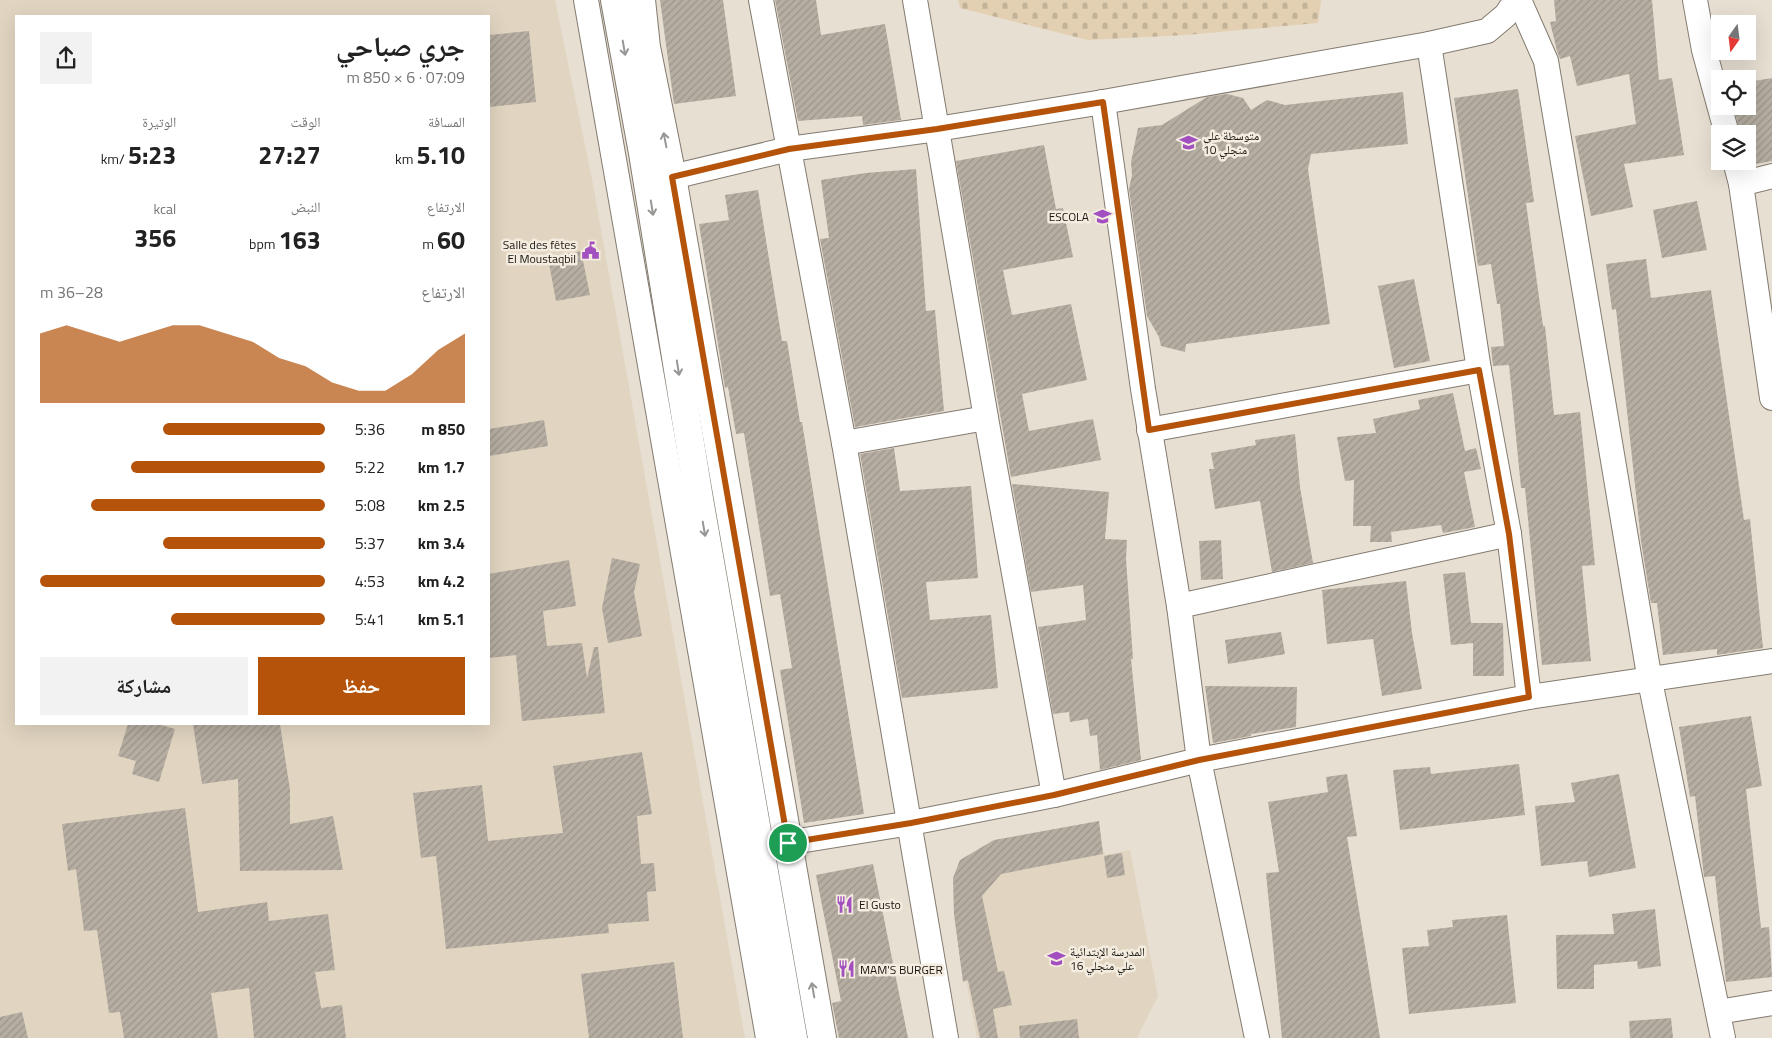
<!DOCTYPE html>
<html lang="ar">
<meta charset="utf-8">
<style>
body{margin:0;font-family:"Titillium Web","Noto Naskh Arabic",sans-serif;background:#f2f2f2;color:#222;direction:rtl;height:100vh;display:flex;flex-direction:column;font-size:19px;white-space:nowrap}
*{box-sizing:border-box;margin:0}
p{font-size:16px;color:#767676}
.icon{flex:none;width:28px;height:28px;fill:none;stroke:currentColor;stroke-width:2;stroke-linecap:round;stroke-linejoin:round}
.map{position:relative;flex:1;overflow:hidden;direction:ltr}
.drawer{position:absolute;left:15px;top:15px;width:475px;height:710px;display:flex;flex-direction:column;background:#fff;border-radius:0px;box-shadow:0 5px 20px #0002;direction:rtl}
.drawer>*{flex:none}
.needle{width:32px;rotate:194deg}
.controls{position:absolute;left:1711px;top:15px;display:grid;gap:10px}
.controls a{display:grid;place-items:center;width:45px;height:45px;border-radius:0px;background:#fff;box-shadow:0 5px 20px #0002;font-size:25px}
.pin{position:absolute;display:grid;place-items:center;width:42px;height:42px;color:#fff;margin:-21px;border:2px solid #fff;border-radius:50%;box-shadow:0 1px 5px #0007}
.round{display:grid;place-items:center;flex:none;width:52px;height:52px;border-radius:0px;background:#f2f2f2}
.headline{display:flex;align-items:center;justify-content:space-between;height:85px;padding:0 25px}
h1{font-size:28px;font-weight:700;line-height:38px}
.metrics{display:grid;grid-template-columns:repeat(3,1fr);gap:8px;height:85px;padding:5px 25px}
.metrics div{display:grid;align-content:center}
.metrics b{font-size:25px;font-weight:700}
.metrics small{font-size:14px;font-weight:400}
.metrics p{font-size:14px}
.chart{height:140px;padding:10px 25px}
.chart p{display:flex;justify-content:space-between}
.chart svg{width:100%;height:90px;margin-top:5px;fill:#b45309;opacity:.7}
.cta{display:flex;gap:10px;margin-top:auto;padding:10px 25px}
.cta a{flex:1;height:58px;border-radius:0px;background:#b45309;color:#fff;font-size:20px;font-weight:700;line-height:58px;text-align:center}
.cta a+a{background:#f2f2f2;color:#222}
ul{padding:0 25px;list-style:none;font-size:16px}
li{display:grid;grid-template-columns:80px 60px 1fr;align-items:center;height:38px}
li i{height:12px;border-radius:6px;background:#b45309}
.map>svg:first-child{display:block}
.built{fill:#e1d5c1;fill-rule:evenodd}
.cemetery{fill:url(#cemetery-stones)}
.building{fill:url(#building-hatch)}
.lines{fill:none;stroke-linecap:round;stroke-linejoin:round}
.minor-casing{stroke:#837b70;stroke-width:26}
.secondary-casing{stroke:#837b70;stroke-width:30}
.minor{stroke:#fff;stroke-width:24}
.secondary{stroke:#fff;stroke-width:28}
.oneway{stroke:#979694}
.route-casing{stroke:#fff;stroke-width:10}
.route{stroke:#b45309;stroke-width:6}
.labels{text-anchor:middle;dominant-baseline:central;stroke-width:5;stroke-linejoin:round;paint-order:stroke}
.poi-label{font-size:12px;fill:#181611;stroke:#f4ecdf;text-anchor:start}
</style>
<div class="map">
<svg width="1772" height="1038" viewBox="0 0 1772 1038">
<defs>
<pattern id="cemetery-stones" width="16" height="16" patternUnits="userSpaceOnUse" patternTransform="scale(1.25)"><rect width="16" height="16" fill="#e3d0b2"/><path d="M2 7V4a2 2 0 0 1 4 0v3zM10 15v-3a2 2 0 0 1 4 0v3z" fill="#c2b298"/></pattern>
<pattern id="building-hatch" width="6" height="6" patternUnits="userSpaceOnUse" patternTransform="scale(1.25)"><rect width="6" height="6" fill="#b6aea2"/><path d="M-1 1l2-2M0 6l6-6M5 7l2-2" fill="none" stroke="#9c958a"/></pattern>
</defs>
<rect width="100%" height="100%" fill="#e7dfd2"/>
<!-- built -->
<g class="built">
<path d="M0,0h555l37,179 153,859h-745zM16,16h473v708h-473z"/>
<polygon points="1098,834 1105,855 1130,850 1158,996 1137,1038 977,1038 955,921 953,894 959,879"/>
</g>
<!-- cemetery -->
<polygon class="cemetery" points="958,0 1321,0 1318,23 1186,35 1088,40 960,8"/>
<!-- building -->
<g class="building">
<polygon points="660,0 723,0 736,96 674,104"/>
<polygon points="775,0 816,0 821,35 885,24 901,120 863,125 862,116 798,121"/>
<polygon points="1554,0 1652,0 1659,80 1672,78 1684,155 1624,164 1633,207 1591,216 1575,136 1636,124 1629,74 1577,86 1570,56 1560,59 1557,51 1550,22 1556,21"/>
<polygon points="529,31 536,102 489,107 489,35"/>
<polygon points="1772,78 1772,161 1750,165 1748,156 1748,134 1740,134 1734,106 1748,106 1748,82"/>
<polygon points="1518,89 1534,202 1526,203 1543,326 1545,326 1554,415 1580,412 1595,565 1582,566 1591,661 1542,665 1525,488 1521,488 1509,365 1493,366 1491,347 1504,346 1500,304 1497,304 1491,264 1478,266 1454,98"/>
<polygon points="1403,92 1408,144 1311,154 1308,169 1330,324 1186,344 1185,352 1161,346 1159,337 1147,316 1129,189 1132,175 1131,162 1138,128 1162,125 1207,97 1227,94 1243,98 1251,110 1267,100 1285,105"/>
<polygon points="1044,145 1056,209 1063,208 1073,257 1003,270 1012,315 1071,304 1087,380 1022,394 1029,431 1093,419 1101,460 1011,477 956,161"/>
<polygon points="916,169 926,311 935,310 944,411 855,427 820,239 829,238 821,180 866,173"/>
<polygon points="758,190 782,341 787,341 800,422 802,422 864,814 804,823 780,670 792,668 780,594 770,596 744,433 736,434 728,387 725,388 699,224 729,220 725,195"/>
<polygon points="1697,201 1707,250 1662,258 1653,210"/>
<polygon points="581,251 590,295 556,301 548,258"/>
<polygon points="1646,259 1651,298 1711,290 1744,520 1750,519 1763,648 1717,655 1717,649 1663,655 1657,603 1651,603 1641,541 1616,309 1612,310 1606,264"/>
<polygon points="1414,279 1430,361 1394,368 1378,286"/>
<polygon points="1453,393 1465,451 1476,448 1481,469 1464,472 1475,527 1443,533 1441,525 1391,532 1392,542 1370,542 1371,526 1353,526 1354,480 1345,481 1337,437 1376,433 1373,419 1420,409 1418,400"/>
<polygon points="544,420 548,446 489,456 489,429"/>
<polygon points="1295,434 1300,487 1313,563 1272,572 1260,501 1215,509 1209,469 1214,469 1211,453 1256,445 1255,440"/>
<polygon points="894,448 900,491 971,486 978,578 926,582 930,620 991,615 998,688 902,698 860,454"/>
<polygon points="1012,484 1109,492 1105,539 1127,540 1126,559 1133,659 1131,659 1141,760 1100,770 1097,735 1090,736 1088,719 1070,722 1069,712 1053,714 1038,627 1086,620 1083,585 1031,592"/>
<polygon points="1221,540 1223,579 1201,580 1199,541"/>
<polygon points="612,558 640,564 634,592 642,636 608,643 602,608"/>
<polygon points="569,560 576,606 543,611 547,646 582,643 587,678 594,647 598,647 605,713 522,721 516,655 489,658 489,574"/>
<polygon points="1465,572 1471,623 1503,623 1504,676 1473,676 1473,643 1451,645 1443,574"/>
<polygon points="1406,581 1412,633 1422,689 1382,696 1373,639 1327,644 1322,590"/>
<polygon points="1281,632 1285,654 1228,664 1225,640"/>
<polygon points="1205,686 1297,687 1296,727 1251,734 1251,736 1213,743"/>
<polygon points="1751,716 1762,786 1746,789 1761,928 1769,927 1772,977 1726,982 1715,876 1704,877 1695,796 1690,797 1679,727"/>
<polygon points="128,724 158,724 175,729 159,782 132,774 136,761 118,756"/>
<polygon points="193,724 280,724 290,790 290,824 333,816 343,870 240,871 238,779 202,784"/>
<polygon points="642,752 652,814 637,816 641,864 654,863 656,891 647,892 649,921 608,924 609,933 446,949 436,856 421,858 413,793 482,785 488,841 563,833 553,766"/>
<polygon points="1519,764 1525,815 1400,830 1393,770 1430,767 1431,774"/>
<polygon points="1347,774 1357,836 1347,837 1380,1038 1282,1038 1266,873 1279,872 1268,802 1328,792 1326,777"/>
<polygon points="1619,774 1636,868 1589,877 1587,861 1541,866 1535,806 1575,802 1571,783"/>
<polygon points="185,808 198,912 267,902 269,921 328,914 335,970 315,972 321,1008 342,1005 346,1038 254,1038 249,988 211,993 218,1038 124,1038 120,1012 109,1013 97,930 84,931 76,869 68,871 62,824"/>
<polygon points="1099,821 1103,854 1001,874 982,896 998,972 1004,971 1012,1005 993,1009 998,1038 980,1038 968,980 963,982 954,914 953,878 960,860 994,840"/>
<polygon points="1122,853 1125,875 1107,878 1104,856"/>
<polygon points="873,864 908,1038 839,1038 832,1003 841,1001 816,875"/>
<polygon points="1655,909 1661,966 1638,969 1637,961 1594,965 1594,989 1557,989 1556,935 1614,934 1612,914"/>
<polygon points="1507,915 1516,1003 1409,1014 1402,948 1429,946 1427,930 1453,927 1452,920"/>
<polygon points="674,962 683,1038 589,1038 581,974"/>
<polygon points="22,1012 28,1038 0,1038 0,1017"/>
<polygon points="1671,1018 1673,1038 1630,1038 1629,1021"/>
<polygon points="1077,1019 1079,1038 1020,1038 1019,1026"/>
</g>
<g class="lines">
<defs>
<g id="minor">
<polyline points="586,0 768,1038"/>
<polyline points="761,0 844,443 946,1038"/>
<polyline points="915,0 986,418 1054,795"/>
<polyline points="1519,0 1546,61 1650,681 1723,1038"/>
<polyline points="1695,0 1704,50 1727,134"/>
<polyline points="1429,44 1479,370 1509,534 1529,697"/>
<polyline points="1103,102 1143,389 1179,606 1199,760 1257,1038"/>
<polyline points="1735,161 1741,184 1772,398"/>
<polyline points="672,177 789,149 937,129 1103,102 1429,44 1487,31 1506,15 1516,0"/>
<polyline points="1741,184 1772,176"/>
<polyline points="1149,430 1479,370"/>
<polyline points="844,443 986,418"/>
<polyline points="1179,606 1509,534"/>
<polyline points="736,851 911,823 1054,795 1199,760 1529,697 1772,661"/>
<polyline points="1718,1012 1772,1003"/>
</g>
<g id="secondary">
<polyline points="615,0 643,153 699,499 793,1038"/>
<polyline points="641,0 646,47 672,177 822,1038"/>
</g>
</defs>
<!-- minor casing -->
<use href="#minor" class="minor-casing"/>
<!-- secondary casing -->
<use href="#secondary" class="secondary-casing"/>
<!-- minor -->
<use href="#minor" class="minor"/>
<!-- secondary -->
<use href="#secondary" class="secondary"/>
</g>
<!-- one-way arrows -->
<defs><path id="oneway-shaft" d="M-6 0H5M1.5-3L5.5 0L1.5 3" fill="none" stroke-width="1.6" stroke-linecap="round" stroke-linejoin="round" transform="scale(1.25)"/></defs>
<g class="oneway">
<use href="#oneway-shaft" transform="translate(624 48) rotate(80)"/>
<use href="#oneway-shaft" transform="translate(665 140) rotate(-101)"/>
<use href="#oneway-shaft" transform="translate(652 208) rotate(81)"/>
<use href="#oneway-shaft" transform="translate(678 368) rotate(81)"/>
<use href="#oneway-shaft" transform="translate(704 529) rotate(80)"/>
<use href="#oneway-shaft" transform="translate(813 990) rotate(-100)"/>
</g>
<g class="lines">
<defs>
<polygon id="route" points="1103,102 1149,430 1479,370 1509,534 1529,697 1199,760 1054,795 911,823 788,843 672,177 789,149 937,129"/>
</defs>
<!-- route casing -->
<use href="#route" class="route-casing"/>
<!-- route -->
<use href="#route" class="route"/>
</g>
<!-- icons -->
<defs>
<symbol id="school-bare" viewBox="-9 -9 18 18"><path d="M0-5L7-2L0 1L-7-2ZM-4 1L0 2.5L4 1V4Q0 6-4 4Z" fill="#a250c0" stroke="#f4ecdf" stroke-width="2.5" paint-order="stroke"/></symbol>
<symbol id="civic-bare" viewBox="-9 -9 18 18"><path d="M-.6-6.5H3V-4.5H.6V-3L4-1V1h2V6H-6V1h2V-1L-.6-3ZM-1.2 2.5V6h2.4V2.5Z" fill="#a250c0" stroke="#f4ecdf" stroke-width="2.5" paint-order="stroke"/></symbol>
<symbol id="restaurant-bare" viewBox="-9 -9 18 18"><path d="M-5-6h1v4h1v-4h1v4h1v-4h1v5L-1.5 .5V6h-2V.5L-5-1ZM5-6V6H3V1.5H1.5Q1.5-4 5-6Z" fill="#a250c0" stroke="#f4ecdf" stroke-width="2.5" paint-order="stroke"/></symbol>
</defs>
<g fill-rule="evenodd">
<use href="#school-bare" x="1176" y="130" width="25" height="25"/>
<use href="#school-bare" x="1090" y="204" width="25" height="25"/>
<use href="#civic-bare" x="578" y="238" width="25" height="25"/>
<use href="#restaurant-bare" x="832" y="892" width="25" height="25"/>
<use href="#school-bare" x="1044" y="946" width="25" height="25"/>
<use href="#restaurant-bare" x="834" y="956" width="25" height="25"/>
</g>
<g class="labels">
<!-- poi labels -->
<g class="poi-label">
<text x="1203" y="135">متوسطة علي<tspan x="1203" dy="14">منجلي 10</tspan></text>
<text x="1089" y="216" text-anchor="end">ESCOLA</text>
<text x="576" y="244" text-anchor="end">Salle des fêtes<tspan x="576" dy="14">El Moustaqbil</tspan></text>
<text x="859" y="904">El Gusto</text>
<text x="1070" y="951">المدرسة الإبتدائية<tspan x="1070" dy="14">علي منجلي 16</tspan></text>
<text x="860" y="969">MAM'S BURGER</text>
</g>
</g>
</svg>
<div class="controls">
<a><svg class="needle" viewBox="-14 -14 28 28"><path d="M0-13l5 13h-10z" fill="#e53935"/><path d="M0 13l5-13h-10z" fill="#767676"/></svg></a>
<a><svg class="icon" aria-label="locate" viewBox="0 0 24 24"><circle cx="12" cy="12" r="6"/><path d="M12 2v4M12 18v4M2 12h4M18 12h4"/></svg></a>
<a><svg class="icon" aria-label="layers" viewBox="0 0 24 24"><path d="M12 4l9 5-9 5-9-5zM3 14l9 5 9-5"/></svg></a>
</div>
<div class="pin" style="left:788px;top:843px;background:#1e9e55"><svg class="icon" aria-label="arrive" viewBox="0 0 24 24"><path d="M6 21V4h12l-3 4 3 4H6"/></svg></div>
<section class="drawer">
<div class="headline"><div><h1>جري صباحي</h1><p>07:09 · 6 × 850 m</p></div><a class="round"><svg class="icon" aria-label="share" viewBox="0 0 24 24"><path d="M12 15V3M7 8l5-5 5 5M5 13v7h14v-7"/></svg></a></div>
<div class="metrics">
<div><p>المسافة</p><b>5.10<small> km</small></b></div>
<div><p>الوقت</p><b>27:27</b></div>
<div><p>الوتيرة</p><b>5:23<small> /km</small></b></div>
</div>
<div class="metrics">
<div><p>الارتفاع</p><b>60<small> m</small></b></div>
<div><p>النبض</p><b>163<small> bpm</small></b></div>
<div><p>kcal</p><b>356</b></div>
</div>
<div class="chart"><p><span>الارتفاع</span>28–36 m</p>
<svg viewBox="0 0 160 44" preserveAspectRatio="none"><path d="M0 44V10L10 6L20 10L30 14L40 10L50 6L60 6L70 10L80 14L90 22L100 26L110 34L120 38L130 38L140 30L150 18L160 10V44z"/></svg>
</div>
<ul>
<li><b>850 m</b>5:36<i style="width:57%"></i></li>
<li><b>1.7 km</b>5:22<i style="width:68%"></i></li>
<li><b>2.5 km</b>5:08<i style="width:82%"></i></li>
<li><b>3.4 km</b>5:37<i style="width:57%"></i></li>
<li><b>4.2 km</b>4:53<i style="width:100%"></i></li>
<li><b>5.1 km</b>5:41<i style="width:54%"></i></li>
</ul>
<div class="cta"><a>حفظ</a><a>مشاركة</a></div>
</section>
</div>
